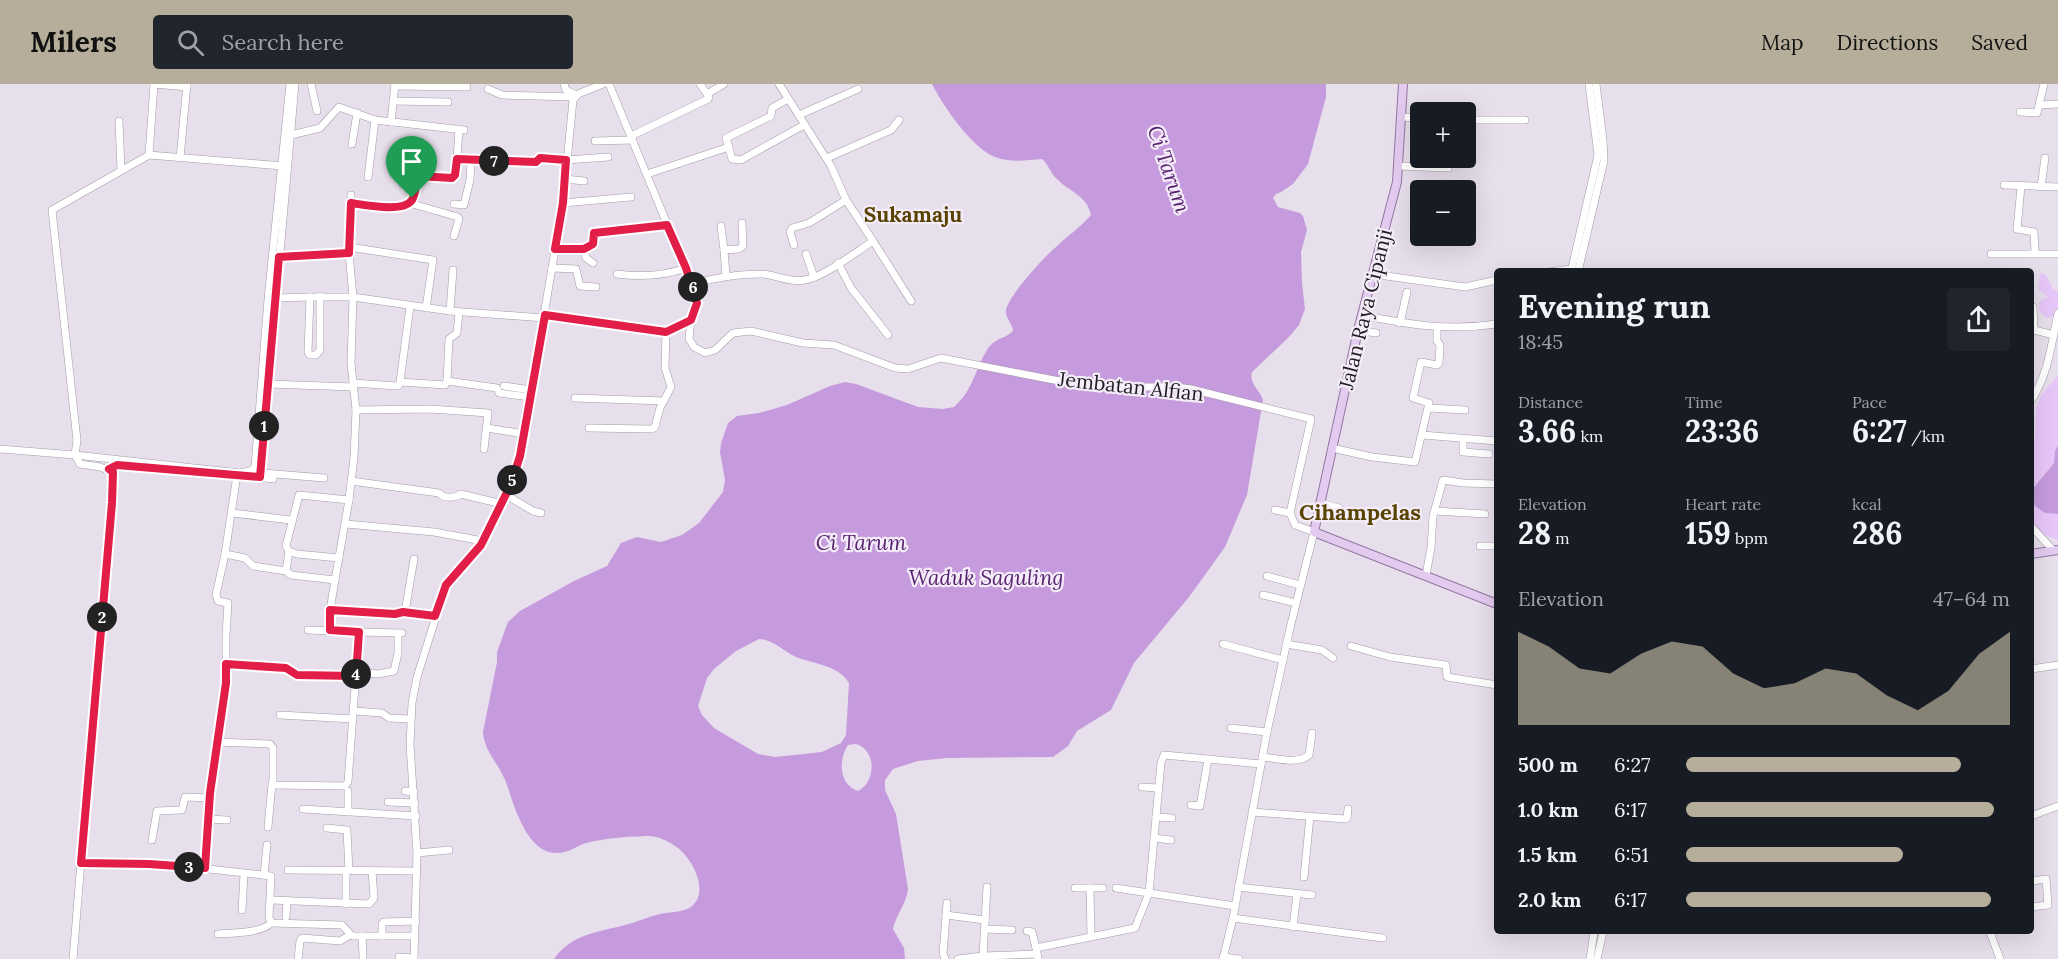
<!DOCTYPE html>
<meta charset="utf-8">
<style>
body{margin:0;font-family:Lora,serif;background:#20242c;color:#f1f3f6;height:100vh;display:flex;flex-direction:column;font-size:22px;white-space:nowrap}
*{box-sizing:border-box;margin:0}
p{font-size:20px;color:#9ea1a6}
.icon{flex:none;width:33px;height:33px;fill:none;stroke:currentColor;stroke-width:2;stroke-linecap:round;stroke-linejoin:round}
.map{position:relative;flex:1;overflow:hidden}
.drawer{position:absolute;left:1494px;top:184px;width:540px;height:666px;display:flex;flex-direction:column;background:#171b24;border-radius:6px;box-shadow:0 6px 24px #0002}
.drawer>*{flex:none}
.controls{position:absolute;left:1410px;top:18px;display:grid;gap:12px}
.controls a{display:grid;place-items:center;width:66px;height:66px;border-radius:6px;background:#171b24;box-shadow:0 6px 24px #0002;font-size:30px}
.pin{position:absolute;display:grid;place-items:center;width:51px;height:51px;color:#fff;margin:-62px -26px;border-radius:50% 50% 50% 0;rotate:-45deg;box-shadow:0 0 6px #0007}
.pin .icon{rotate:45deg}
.km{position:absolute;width:30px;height:30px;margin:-15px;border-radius:50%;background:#222;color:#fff;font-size:16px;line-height:30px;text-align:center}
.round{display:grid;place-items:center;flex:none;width:63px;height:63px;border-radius:6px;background:#20242c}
.headline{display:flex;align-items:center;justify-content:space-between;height:102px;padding:0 24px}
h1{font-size:33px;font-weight:800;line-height:45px}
.stats{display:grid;grid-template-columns:repeat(3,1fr);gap:9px;height:102px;padding:6px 24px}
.stats div{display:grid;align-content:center}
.stats b{font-size:30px;font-weight:800}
.stats small{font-size:16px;font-weight:400}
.stats p{font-size:16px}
.chart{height:168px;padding:12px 24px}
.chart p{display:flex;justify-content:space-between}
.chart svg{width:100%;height:108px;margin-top:6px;fill:#b6ae9a;opacity:.7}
ul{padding:0 24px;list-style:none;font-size:20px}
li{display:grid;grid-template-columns:96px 72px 1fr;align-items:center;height:45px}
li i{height:15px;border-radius:8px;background:#b6ae9a}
header{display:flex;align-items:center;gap:36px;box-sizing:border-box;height:84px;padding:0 30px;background:#b6ae9a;color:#111}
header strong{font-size:28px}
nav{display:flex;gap:33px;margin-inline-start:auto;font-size:21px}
.search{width:420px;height:54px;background:#20242c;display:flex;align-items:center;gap:15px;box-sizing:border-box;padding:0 21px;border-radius:6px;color:#9ea1a6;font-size:22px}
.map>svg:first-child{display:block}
.green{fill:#e7c7f9}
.water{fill:#c69bdd;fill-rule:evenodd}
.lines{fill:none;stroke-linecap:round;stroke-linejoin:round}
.minor-casing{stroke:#a39ba7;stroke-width:8}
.major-casing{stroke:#9277a0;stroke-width:10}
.minor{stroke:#fff;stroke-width:7}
.major{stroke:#e3cbef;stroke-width:8}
.route-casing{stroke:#fff;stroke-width:12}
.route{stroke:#e11d48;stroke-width:8}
.labels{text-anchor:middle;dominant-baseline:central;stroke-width:4.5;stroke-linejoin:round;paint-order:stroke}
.street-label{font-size:20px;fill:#1f1c21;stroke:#f5ecf9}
.water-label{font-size:21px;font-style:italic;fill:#582370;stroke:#f5ecf9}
.neighbourhood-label{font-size:21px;font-weight:bold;fill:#594301;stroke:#f5ecf9}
.quarter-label{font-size:22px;font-weight:bold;fill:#594301;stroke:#f5ecf9}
</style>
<header>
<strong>Milers</strong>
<div class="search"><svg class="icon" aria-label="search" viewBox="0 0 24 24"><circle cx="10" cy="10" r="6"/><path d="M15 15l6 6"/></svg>Search here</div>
<nav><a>Map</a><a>Directions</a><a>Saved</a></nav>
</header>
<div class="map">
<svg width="2058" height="875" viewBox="0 0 2058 875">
<rect width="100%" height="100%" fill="#e7dfec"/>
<!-- green -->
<g class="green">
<path d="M2040,189l6,2 7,14 5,2v24l-11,3c-7,-5 -10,-9 -7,-17l8,-4 -10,-8z"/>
<polygon points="2058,291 2058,361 2055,367 2054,379 2031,407 2031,372 2035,352 2036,324 2042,310"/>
<path d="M2031,412c5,14 13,17 27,18v27c-4,-3 -9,-4 -13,-6 -15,-8 -14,-25 -14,-39z"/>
</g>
<!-- water -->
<g class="water">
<path d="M932,0h394v13l-18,67 -15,20 -12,8 -5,2 -3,4 5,9 22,6 3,3 4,14 -6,22 1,31 3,26 -6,16 -10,12 -37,35c-3,12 8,18 11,28l-16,95 -22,52 -36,50 -55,66 -23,47 -34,21 -9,15 -15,11 -106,1 -29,3 -25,8 -8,11v10l11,24 12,75c-1,13 -12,26 -15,40l11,19 1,11h-351c17,-25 45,-27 71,-34 12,-3 23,-8 35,-11 10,-2 23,-2 31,-7 19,-15 2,-47 -13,-59 -9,-7 -21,-13 -33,-12 -20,1 -39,2 -59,7 -10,3 -17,10 -29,10 -29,1 -42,-44 -50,-68 -6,-19 -23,-33 -24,-53l14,-70v-10l11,-30 12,-11 54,-30 33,-15 14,-23 16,-6 24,5 21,-7 17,-12 24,-31 2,-12 -5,-28 1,-9 7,-20 9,-7 22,-3 28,-8 43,-19 15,-4 11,2 62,23 25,2 11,-2c20,-18 20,-36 33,-57 8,-13 17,-10 26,-19 0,-7 -8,-13 -7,-21 3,-15 38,-53 50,-63 11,-11 25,-20 35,-32 -4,-20 -22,-23 -34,-36 -7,-6 -8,-14 -15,-20 -15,1 -32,4 -47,-2 -23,-9 -52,-51 -63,-73zM759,555c14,1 23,11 35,17 17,8 44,8 55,27l-3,52 -5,8 -19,9 -47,5 -17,-3 -44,-26 -12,-13 -4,-9 9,-28 7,-9 22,-18zM856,660c21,6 20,38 2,47 -19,-6 -20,-31 -10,-46z"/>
<polygon points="2058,361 2058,430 2045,429 2035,422 2031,407 2054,379 2055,367"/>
</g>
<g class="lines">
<defs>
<g id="minor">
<polyline points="154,0 187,3"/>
<polyline points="311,0 317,27"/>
<polyline points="564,0 566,6 576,11"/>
<polyline points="609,0 692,200 697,222 691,235 689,255 694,263 705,269 715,266 733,249 751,247 803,259 834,261 895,284 908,285 941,274 1080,301 1106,303 1175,303 1191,305 1311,335 1290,429 1295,441 1314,448 1291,540 1267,648 1233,834 1223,875"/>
<polyline points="700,0 707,10"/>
<polyline points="395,2 467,3"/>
<polyline points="488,5 502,11 574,13"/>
<polyline points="788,15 772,24 771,32 726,54 732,75 741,76 804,41"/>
<polyline points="393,17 448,18"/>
<polyline points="2040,21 2058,20"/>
<polyline points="2020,28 2037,29 2044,0"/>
<polyline points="799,31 858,5"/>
<polyline points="1401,33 1420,34"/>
<polyline points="1466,36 1525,36"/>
<polyline points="119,37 121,86"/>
<polyline points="391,38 395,0"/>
<polyline points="291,51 320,44 339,23 375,36 464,46"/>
<polyline points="631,52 708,15 709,13 707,10 724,0"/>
<polyline points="595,57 633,56"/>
<polyline points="352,60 357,29"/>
<polyline points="149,71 154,0"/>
<polyline points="180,74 187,0"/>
<polyline points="400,74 407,77 407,92 417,94 421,91 450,95 455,91 457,75 536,78 540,73 566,76 608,73"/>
<polyline points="827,74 891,46 899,36"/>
<polyline points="457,75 459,45"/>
<polyline points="283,82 149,71 52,126 77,356 75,371 240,389 250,387 255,383 268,215 290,0"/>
<polyline points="1399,82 1448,84"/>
<polyline points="647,90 729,63"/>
<polyline points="368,93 375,36"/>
<polyline points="565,95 584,97"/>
<polyline points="403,100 404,93 406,92"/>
<polyline points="2004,101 2058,103"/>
<polyline points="2021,103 2017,145 2034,148 2035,169"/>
<polyline points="2041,103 2045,74"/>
<polyline points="351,119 393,123 409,119 458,133 459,135 454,152"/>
<polyline points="409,119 413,114 417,94"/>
<polyline points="563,119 631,113"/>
<polyline points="454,120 464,121 470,96 471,77"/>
<polyline points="721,142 724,166"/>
<polyline points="873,157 911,217"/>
<polyline points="794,161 790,148 792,144 809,139 846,116"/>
<polyline points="349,163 433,176 426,224"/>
<polyline points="555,165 584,165 593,160 594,149 667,141"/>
<polyline points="584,165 586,174 593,179"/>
<polyline points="806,170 814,193"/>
<polyline points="1991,170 2058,170"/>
<polyline points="279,173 349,169"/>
<polyline points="838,179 851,204 888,251"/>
<polyline points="552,184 576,185 580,202 596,203"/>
<polyline points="1548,188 1572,185"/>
<polyline points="1571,188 1598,71 1589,0"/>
<polyline points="1578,188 1604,77 1603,56 1596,0"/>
<path d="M617,190c23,3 47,2 69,-6"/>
<polyline points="1372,190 1465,203 1497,196"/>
<polyline points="726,191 724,166 739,165 743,162 742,139"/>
<path d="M692,200c22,-6 44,-10 68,-10 15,0 29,9 45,6 19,-3 51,-28 68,-39l-27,-41 -15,-34 -52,-82"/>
<polyline points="310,213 308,268 310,271 316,271 320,266 320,212"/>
<polyline points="277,214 310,213 353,213 450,227 544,234"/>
<polyline points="2033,223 2034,246 2054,251"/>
<polyline points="450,227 453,186"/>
<polyline points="545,231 666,248 691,235"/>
<path d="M1362,231c48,10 87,16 135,9"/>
<polyline points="1400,239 1407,208"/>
<polyline points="1358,246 1376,249"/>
<polyline points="447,297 449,255 457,249 459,228"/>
<polyline points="400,298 410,222"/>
<polyline points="353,299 397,302 399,301 400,298 445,301 447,297 497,304 499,309 530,313"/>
<polyline points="268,300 354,303"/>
<polyline points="504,302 531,306"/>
<polyline points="575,314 664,317"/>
<path d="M2031,317c18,-28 20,-56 27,-88"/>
<polyline points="1429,324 1465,326"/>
<polyline points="356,326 430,325 488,329 484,365"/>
<polyline points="487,344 524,350"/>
<polyline points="589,344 652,345 655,343 660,324 671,303 665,284 666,248"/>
<polyline points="1422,351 1497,357"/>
<polyline points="1463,355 1463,368 1489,370"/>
<polyline points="1332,364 1372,373 1415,378 1429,319 1413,314 1421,278 1437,281 1439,279 1440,261 1437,257 1437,244"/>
<polyline points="0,365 75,371 80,380 100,383 113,388 73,875"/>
<polyline points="263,389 324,394"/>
<polyline points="240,391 273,395"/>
<polyline points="260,393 295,0"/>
<path d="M351,397l88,12c5,6 16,5 22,1l41,10"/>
<polyline points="506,411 533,427 541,429"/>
<polyline points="1320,419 1339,424"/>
<polyline points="1275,426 1290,429"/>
<polyline points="1435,427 1485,430"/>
<polyline points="232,429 291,436"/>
<polyline points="346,440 434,448 483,457"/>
<polyline points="2031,442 2053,466"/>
<polyline points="1480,462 1497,462"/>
<polyline points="289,467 297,470 339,474"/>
<polyline points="225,470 245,474 253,482 286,487 291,491 335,496 330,526 393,530 403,528 435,532"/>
<polyline points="286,487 289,467 286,462 299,411 349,416 354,373 356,326 351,279 353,213 349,169 351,111"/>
<polyline points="1426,491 1431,464 1433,432 1443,396 1463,399 1497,400"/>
<polyline points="1267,492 1300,501"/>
<polyline points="335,496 349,416"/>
<polyline points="1263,511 1296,519"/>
<polyline points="405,528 414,475"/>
<polyline points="308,546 359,548"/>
<polyline points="330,546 330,526"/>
<polyline points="1223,560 1283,576"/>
<polyline points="1286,560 1322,566 1333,574"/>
<polyline points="1351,562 1390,573 1446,581 1447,593 1497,601"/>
<polyline points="227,581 286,584 297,591 356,592"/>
<polyline points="2031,585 2058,581"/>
<polyline points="356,588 378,590 394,587 398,569 398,550"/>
<polyline points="354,627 382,629 389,634 410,635"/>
<polyline points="280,631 353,635"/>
<polyline points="1231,644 1267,648"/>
<polyline points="217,658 270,660 273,664 273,701 345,702 348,698 359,548 402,549"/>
<path d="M1262,673c15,1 35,8 47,-2l3,-22"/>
<polyline points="1142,703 1158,704"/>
<polyline points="405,707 414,708"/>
<polyline points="388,718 415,719"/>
<polyline points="1191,721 1200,722 1208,675"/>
<polyline points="303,725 416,732"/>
<polyline points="348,728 348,707"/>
<polyline points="1252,728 1345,735 1347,734 1348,725"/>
<polyline points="2031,732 2058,722"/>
<polyline points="1156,733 1172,734"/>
<polyline points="208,735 227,736"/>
<polyline points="268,743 272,700"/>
<polyline points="327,744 347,746 349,787"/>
<polyline points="1154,754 1171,756"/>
<polyline points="152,756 157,727 182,726 185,713 210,714"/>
<polyline points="417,769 449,766"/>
<polyline points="81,779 173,781 271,792 269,834 272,839 342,841 352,852 415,852"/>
<polyline points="205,785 210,709 226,599 226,552 228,519 218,517 216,511 225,470 237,391"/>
<polyline points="288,786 417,787"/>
<polyline points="264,791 267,761"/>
<polyline points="1304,793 1310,732"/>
<polyline points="1238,803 1312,811"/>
<polyline points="1075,804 1090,804"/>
<polyline points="1116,804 1149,809 1161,679 1164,671 1261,680"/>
<polyline points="271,816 369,820 374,814 372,787"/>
<polyline points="346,820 346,787"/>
<polyline points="2031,823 2048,821 2046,795 2032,797"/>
<polyline points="242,826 244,790"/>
<polyline points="946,831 985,836"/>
<polyline points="286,833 287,817"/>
<polyline points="1233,834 1383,854"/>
<polyline points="1293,843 1297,810"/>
<polyline points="984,845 1012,846"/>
<polyline points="1027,847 1032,848 1036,864"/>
<polyline points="1990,848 2000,875"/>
<path d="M218,850c14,-1 44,-1 53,-11"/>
<polyline points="362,852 363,873"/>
<polyline points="382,852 382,840 384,838 416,837"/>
<polyline points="1091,852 1090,804 1103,804"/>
<polyline points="983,872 987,803"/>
<polyline points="399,873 414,874"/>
<polyline points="1223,873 1239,875"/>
<polyline points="298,875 300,857 302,854 340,857 350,851"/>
<polyline points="414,875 417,769 410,660 412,619 417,593 446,501 481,461 511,400 520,372 563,119 573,16 578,10 603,0"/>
<polyline points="945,875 943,869 947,819"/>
<polyline points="958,875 983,872 1037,870"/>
<polyline points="1038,875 1036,864 1135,844 1149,809 1235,822"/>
<polyline points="1590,875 1594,848"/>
<polyline points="1597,875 1603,848"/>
</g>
<g id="major">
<polyline points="1403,0 1397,98 1358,246 1314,448 1497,520"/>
<polyline points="2031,470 2058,466"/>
</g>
</defs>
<!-- minor casing -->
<use href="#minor" class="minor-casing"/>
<!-- major casing -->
<use href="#major" class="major-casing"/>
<!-- minor -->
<use href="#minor" class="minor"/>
<!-- major -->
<use href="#major" class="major"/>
</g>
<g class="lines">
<defs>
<path id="route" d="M540,74l26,2 -3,43 -8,46h29l9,-5 1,-11 73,-8 19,43 11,35 -6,17 -25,12 -121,-17 -25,141 -9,28 -30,61 -35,40 -11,31 -32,-4 -8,2 -65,-4v20l29,2 -3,44 -59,-1 -11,-7 -60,-4v19l-16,110 -5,75 -56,-4 -68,-1 31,-360 1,-31 -4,-3 8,-4 143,12 19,-220 70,-4 2,-50c13,2 53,10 61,-3 4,-7 4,-17 6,-24l34,2 3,-3 2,-16 79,3z"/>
</defs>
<!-- route casing -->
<use href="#route" class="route-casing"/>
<!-- route -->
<use href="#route" class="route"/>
</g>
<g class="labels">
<!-- street labels -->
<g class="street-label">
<text transform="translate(1365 225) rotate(-76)">Jalan Raya Cipanji</text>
<text transform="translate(1131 302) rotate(6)">Jembatan Alfian</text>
</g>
<!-- water labels -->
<g class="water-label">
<text transform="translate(1169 85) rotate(71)">Ci Tarum</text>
<text x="861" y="458">Ci Tarum</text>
<text x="986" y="493">Waduk Saguling</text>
</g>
<!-- neighbourhood labels -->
<g class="neighbourhood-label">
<text x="913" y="130">Sukamaju</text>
</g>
<!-- quarter labels -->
<g class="quarter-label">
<text x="1360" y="428">Cihampelas</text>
</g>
</g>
</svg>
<div class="controls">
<a>+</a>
<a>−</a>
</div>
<div class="pin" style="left:412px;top:114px;background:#1e9e55"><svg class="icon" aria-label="arrive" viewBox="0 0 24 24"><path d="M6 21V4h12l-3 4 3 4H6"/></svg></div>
<b class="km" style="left:264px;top:342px">1</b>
<b class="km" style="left:102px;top:533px">2</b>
<b class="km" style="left:189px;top:783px">3</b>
<b class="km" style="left:356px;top:590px">4</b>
<b class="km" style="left:512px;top:396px">5</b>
<b class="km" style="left:693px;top:203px">6</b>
<b class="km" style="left:494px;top:77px">7</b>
<section class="drawer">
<div class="headline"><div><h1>Evening run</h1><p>18:45</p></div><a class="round"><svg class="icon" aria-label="share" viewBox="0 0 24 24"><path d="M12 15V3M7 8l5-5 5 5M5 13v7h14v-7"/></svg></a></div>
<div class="stats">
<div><p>Distance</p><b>3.66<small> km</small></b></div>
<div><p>Time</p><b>23:36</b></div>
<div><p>Pace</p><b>6:27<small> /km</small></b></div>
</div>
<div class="stats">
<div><p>Elevation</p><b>28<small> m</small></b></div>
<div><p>Heart rate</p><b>159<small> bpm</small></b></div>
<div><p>kcal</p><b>286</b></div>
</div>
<div class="chart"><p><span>Elevation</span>47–64 m</p>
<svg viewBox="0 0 160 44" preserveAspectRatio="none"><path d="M0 44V6L10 12L20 21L30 23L40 15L50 10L60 12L70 23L80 29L90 27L100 21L110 23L120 32L130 38L140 30L150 15L160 6V44z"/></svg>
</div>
<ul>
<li><b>500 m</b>6:27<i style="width:85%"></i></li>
<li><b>1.0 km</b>6:17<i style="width:95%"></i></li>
<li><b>1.5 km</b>6:51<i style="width:67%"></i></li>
<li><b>2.0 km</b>6:17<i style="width:94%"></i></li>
</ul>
</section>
</div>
